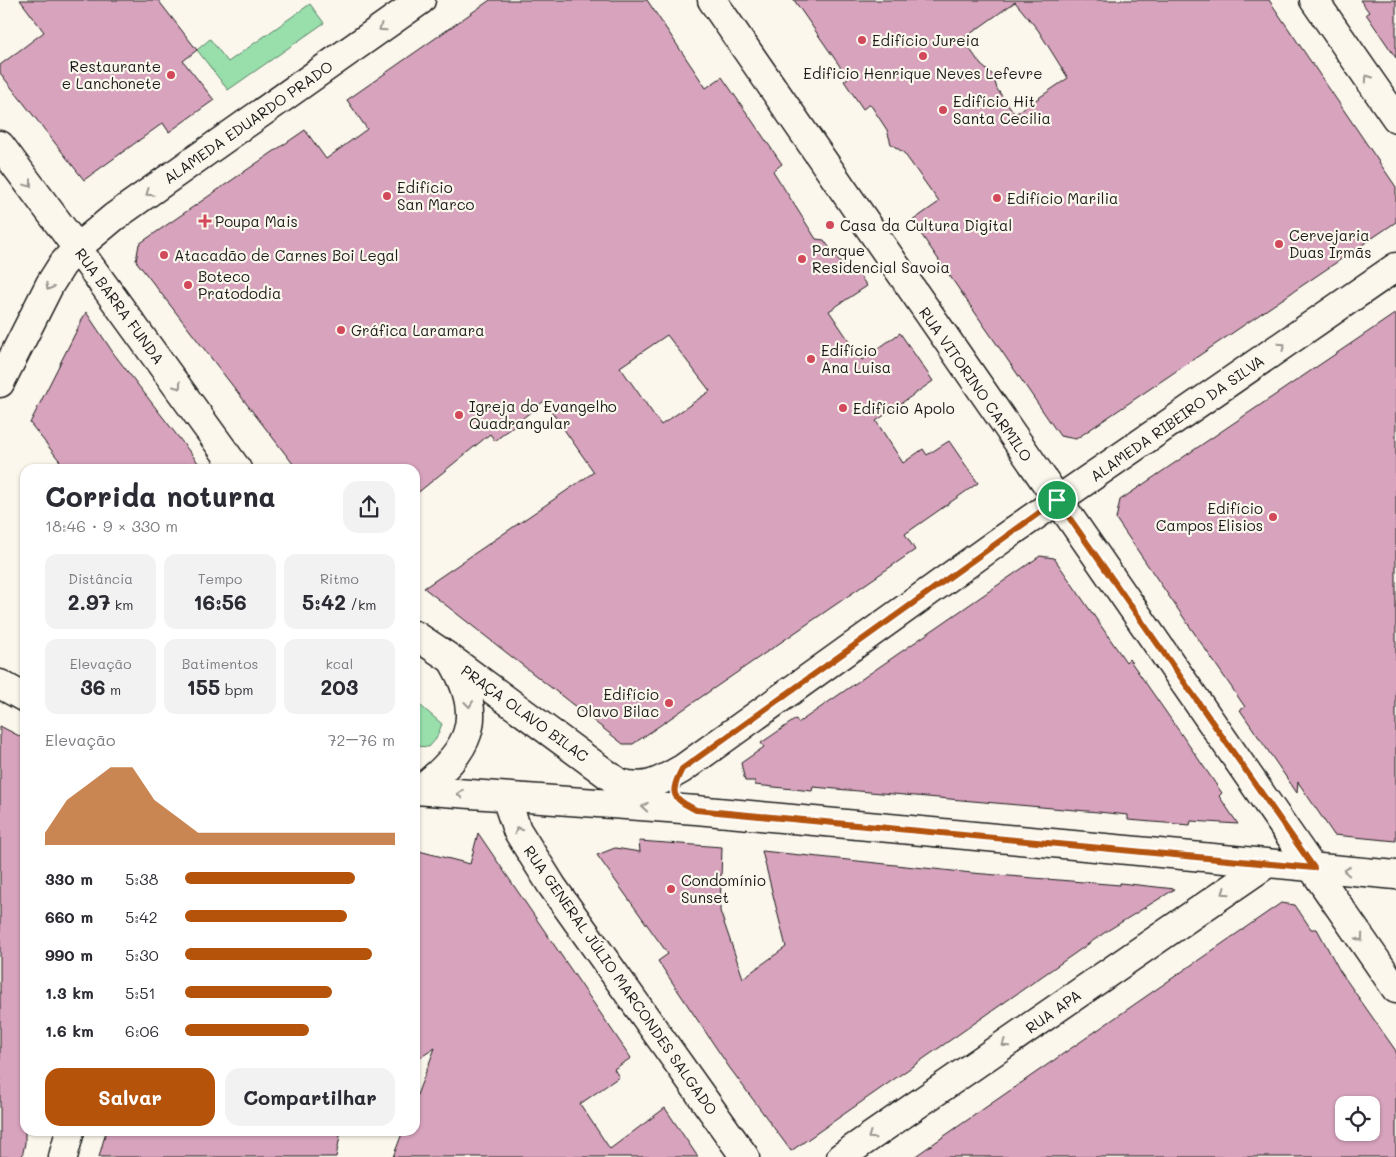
<!DOCTYPE html>
<html lang="pt">
<meta charset="utf-8">
<style>
body{margin:0;font-family:Mali,sans-serif;background:#f2f2f3;color:#2b2b33;height:100vh;display:flex;flex-direction:column;font-size:19px;white-space:nowrap}
*{box-sizing:border-box;margin:0}
p{font-size:16px;color:#7c7c81}
.icon{flex:none;width:28px;height:28px;fill:none;stroke:currentColor;stroke-width:2;stroke-linecap:round;stroke-linejoin:round}
.map{position:relative;flex:1;overflow:hidden}
.side{position:absolute;left:20px;top:464px;width:400px;height:672px;display:flex;flex-direction:column;background:#fff;border-radius:15px;box-shadow:0 1px 4px #0004}
.side>*{flex:none}
.tools{position:absolute;left:1335px;top:1096px;display:grid;gap:10px}
.tools a{display:grid;place-items:center;width:45px;height:45px;border-radius:10px;background:#fff;box-shadow:0 1px 4px #0004;font-size:25px}
.pin{position:absolute;display:grid;place-items:center;width:42px;height:42px;color:#fff;margin:-21px;border:2px solid #fff;border-radius:50%;box-shadow:0 1px 5px #0007}
.round{display:grid;place-items:center;flex:none;width:52px;height:52px;border-radius:15px;background:#f2f2f3}
.overview{display:flex;align-items:center;justify-content:space-between;height:85px;padding:0 25px}
h1{font-size:28px;font-weight:700;line-height:38px}
.figures{display:grid;grid-template-columns:repeat(3,1fr);gap:8px;height:85px;padding:5px 25px}
.figures div{display:grid;align-content:center;border-radius:12px;background:#f2f2f3;text-align:center}
.figures b{font-size:21px;font-weight:700}
.figures small{font-size:14px;font-weight:400}
.figures p{font-size:14px}
.chart{height:140px;padding:10px 25px}
.chart p{display:flex;justify-content:space-between}
.chart svg{width:100%;height:90px;margin-top:5px;fill:#b45309;opacity:.7}
.cta{display:flex;gap:10px;margin-top:auto;padding:10px 25px}
.cta a{flex:1;height:58px;border-radius:15px;background:#b45309;color:#fff;font-size:20px;font-weight:700;line-height:58px;text-align:center}
.cta a+a{background:#f2f2f3;color:#2b2b33}
ul{padding:0 25px;list-style:none;font-size:16px}
li{display:grid;grid-template-columns:80px 60px 1fr;align-items:center;height:38px}
li i{height:12px;border-radius:6px;background:#b45309}
.map>svg:first-child{display:block}
.green{fill:#98dfac;stroke:#5a7e64}
.building{fill:#d7a3bd;stroke:#1c1c1c;fill-rule:evenodd}
.lines{fill:none;stroke-linecap:round;stroke-linejoin:round}
.minor-casing{stroke:#1c1c1c;stroke-width:31}
.tertiary-casing{stroke:#1c1c1c;stroke-width:31}
.secondary-casing{stroke:#1c1c1c;stroke-width:31}
.minor{stroke:#fbf7ec;stroke-width:28}
.tertiary{stroke:#fbf7ec;stroke-width:28}
.secondary{stroke:#fbf7ec;stroke-width:28}
.oneway{stroke:#97948e}
.route-casing{stroke:#fff;stroke-width:10}
.route{stroke:#b45309;stroke-width:6}
.poi-dot{fill:#d1495b;stroke:#fbf7ec;stroke-width:2}
.labels{text-anchor:middle;dominant-baseline:central;stroke-width:4.5;stroke-linejoin:round;paint-order:stroke}
.poi-label{font-size:15px;fill:#1c1c1c;stroke:#fbf7ec;text-anchor:start}
.street-label{font-size:15px;fill:#1c1c1c;stroke:#fbf7ec}
</style>
<div class="map">
<svg width="1396" height="1157" viewBox="0 0 1396 1157">
<rect width="100%" height="100%" fill="#fbf7ec"/>
<filter id="ink" filterUnits="userSpaceOnUse"><feTurbulence type="fractalNoise" baseFrequency=".02" numOctaves="2"/><feDisplacementMap in="SourceGraphic" scale="10" xChannelSelector="R" yChannelSelector="G"/><feConvolveMatrix kernelMatrix="1 2 1 2 8 2 1 2 1" color-interpolation-filters="sRGB"/></filter>
<g filter="url(#ink)">
<!-- green -->
<g class="green">
<polygon points="310,4 324,23 228,90 197,50 210,39 228,62"/>
<polygon points="415,701 442,724 436,739 429,747 415,746"/>
</g>
<!-- building -->
<g class="building">
<polygon points="20,0 158,0 197,50 183,61 214,100 169,132 163,123 84,180 0,73 0,65 44,32"/>
<path d="M490,0h157l59,88 16,-11 60,87 -9,7 43,68 8,1 22,31 7,-5 14,20 -38,25 33,49 38,-27 33,48 -57,40 27,42 20,-14 4,6 22,-14 29,42 -73,51 10,16 -282,194h-10l-199,-156 170,-116 -50,-71 -49,40 -5,-7 -75,61v-26h-118l-161,-208 3,-17 166,-114 21,29 41,-30 -20,-29zM667,335l43,56 -49,34 -41,-58z"/>
<path d="M794,0h475l127,187v35l-320,217 -16,-3 -148,-215 27,-19 -35,-49 -13,-9 -4,-14 -17,-26 -7,5 -19,-28 4,-3zM1015,2l23,28 30,48 -53,36 -18,-25 -4,-14 -12,-10 -18,-26z"/>
<polygon points="1360,0 1396,0 1396,58 1366,14 1369,12"/>
<polygon points="86,312 114,354 203,469 66,469 30,423"/>
<polygon points="1396,313 1396,841 1334,835 1298,782 1297,793 1240,710 1245,707 1116,519 1120,500"/>
<polygon points="1040,556 1054,558 1126,662 1129,659 1177,728 1222,793 1219,796 1238,824 1191,821 1190,825 1128,820 1128,815 1098,812 813,787 812,791 755,785 755,781 745,781 741,763 764,747 761,743 796,719 798,723"/>
<polygon points="0,726 25,739 25,1143 22,1157 0,1157"/>
<polygon points="478,833 631,1058 614,1069 619,1077 580,1104 610,1149 665,1108 698,1157 393,1157 403,1131 415,1131 415,1100 435,1048 415,1061 415,850 470,864"/>
<polygon points="639,841 722,847 720,911 743,978 786,947 762,851 972,873 1120,885 1120,883 1175,889 1107,931 791,1151 729,1067 658,961 668,954 597,855 615,848 640,852"/>
<path d="M1281,903l14,2 16,24h6l23,42 56,80v106h-482zM1344,1105h27v27h-27z"/>
<polygon points="106,1131 341,1131 336,1157 99,1157"/>
</g>
<g class="lines">
<defs>
<g id="minor">
<polyline points="712,0 1396,989"/>
<polyline points="1314,0 1396,118"/>
<polyline points="77,248 237,469"/>
<path d="M415,635l36,24 168,124c29,7 38,0 63,-14l334,-240 380,-262"/>
<polyline points="0,684 25,698"/>
<polyline points="415,790 696,810 1396,875"/>
<path d="M419,790c49,-38 68,-70 34,-128"/>
<polyline points="506,798 517,830 552,886 745,1157"/>
<polyline points="63,1157 70,1131"/>
<polyline points="841,1157 1265,865"/>
</g>
<polyline id="tertiary" points="0,145 77,248"/>
<polyline id="secondary" points="0,383 50,284 62,265 77,248 114,217 421,0"/>
</defs>
<!-- minor casing -->
<use href="#minor" class="minor-casing"/>
<!-- tertiary casing -->
<use href="#tertiary" class="tertiary-casing"/>
<!-- secondary casing -->
<use href="#secondary" class="secondary-casing"/>
<!-- minor -->
<use href="#minor" class="minor"/>
<!-- tertiary -->
<use href="#tertiary" class="tertiary"/>
<!-- secondary -->
<use href="#secondary" class="secondary"/>
</g>
<!-- one-way arrows -->
<defs><path id="oneway-chevron" d="M-2-3.5L2.5 0L-2 3.5" fill="none" stroke-width="1.6" stroke-linecap="round" stroke-linejoin="round" transform="scale(1.25)"/></defs>
<g class="oneway">
<use href="#oneway-chevron" transform="translate(382 28) rotate(145)"/>
<use href="#oneway-chevron" transform="translate(1368 78) rotate(-125)"/>
<use href="#oneway-chevron" transform="translate(29 184) rotate(53)"/>
<use href="#oneway-chevron" transform="translate(149 193) rotate(145)"/>
<use href="#oneway-chevron" transform="translate(49 287) rotate(119)"/>
<use href="#oneway-chevron" transform="translate(1282 346) rotate(-35)"/>
<use href="#oneway-chevron" transform="translate(178 386) rotate(54)"/>
<use href="#oneway-chevron" transform="translate(469 704) rotate(83)"/>
<use href="#oneway-chevron" transform="translate(460 794) rotate(-175)"/>
<use href="#oneway-chevron" transform="translate(645 807) rotate(-176)"/>
<use href="#oneway-chevron" transform="translate(518 830) rotate(-116)"/>
<use href="#oneway-chevron" transform="translate(1347 871) rotate(-176)"/>
<use href="#oneway-chevron" transform="translate(1225 892) rotate(145)"/>
<use href="#oneway-chevron" transform="translate(1360 938) rotate(55)"/>
<use href="#oneway-chevron" transform="translate(1005 1044) rotate(145)"/>
<use href="#oneway-chevron" transform="translate(871 1136) rotate(145)"/>
</g>
</g>
<g class="lines" filter="url(#ink)">
<defs>
<path id="route" d="M1057,500l257,368 -618,-58c-24,-12 -27,-16 -14,-41z"/>
</defs>
<!-- route casing -->
<use href="#route" class="route-casing"/>
<!-- route -->
<use href="#route" class="route"/>
</g>
<!-- markers -->
<g class="poi-dot">
<circle cx="862" cy="40" r="5"/>
<circle cx="923" cy="56" r="5"/>
<circle cx="171" cy="75" r="5"/>
<circle cx="943" cy="110" r="5"/>
<circle cx="387" cy="196" r="5"/>
<circle cx="997" cy="198" r="5"/>
<path d="M202.5 213.5h5v5h5v5h-5v5h-5v-5h-5v-5h5z"/>
<circle cx="830" cy="225" r="5"/>
<circle cx="1279" cy="244" r="5"/>
<circle cx="164" cy="255" r="5"/>
<circle cx="802" cy="259" r="5"/>
<circle cx="188" cy="285" r="5"/>
<circle cx="341" cy="330" r="5"/>
<circle cx="811" cy="359" r="5"/>
<circle cx="843" cy="408" r="5"/>
<circle cx="459" cy="415" r="5"/>
<circle cx="1273" cy="517" r="5"/>
<circle cx="669" cy="703" r="5"/>
<circle cx="671" cy="889" r="5"/>
</g>
<g class="labels">
<!-- poi labels -->
<g class="poi-label">
<text x="872" y="40">Edifício Jureia</text>
<text x="161" y="66" text-anchor="end">Restaurante<tspan x="161" dy="17">e Lanchonete</tspan></text>
<text x="923" y="73" text-anchor="middle">Edificio Henrique Neves Lefevre</text>
<text x="953" y="101">Edifício Hit<tspan x="953" dy="17">Santa Cecilia</tspan></text>
<text x="397" y="187">Edifício<tspan x="397" dy="17">San Marco</tspan></text>
<text x="1007" y="198">Edifício Marilia</text>
<text x="215" y="221">Poupa Mais</text>
<text x="840" y="225">Casa da Cultura Digital</text>
<text x="1289" y="235">Cervejaria<tspan x="1289" dy="17">Duas Irmãs</tspan></text>
<text x="812" y="250">Parque<tspan x="812" dy="17">Residencial Savoia</tspan></text>
<text x="174" y="255">Atacadão de Carnes Boi Legal</text>
<text x="198" y="276">Boteco<tspan x="198" dy="17">Pratododia</tspan></text>
<text x="351" y="330">Gráfica Laramara</text>
<text x="821" y="350">Edifício<tspan x="821" dy="17">Ana Luisa</tspan></text>
<text x="469" y="406">Igreja do Evangelho<tspan x="469" dy="17">Quadrangular</tspan></text>
<text x="853" y="408">Edifício Apolo</text>
<text x="1263" y="508" text-anchor="end">Edifício<tspan x="1263" dy="17">Campos Elisios</tspan></text>
<text x="659" y="694" text-anchor="end">Edifício<tspan x="659" dy="17">Olavo Bilac</tspan></text>
<text x="681" y="880">Condomínio<tspan x="681" dy="17">Sunset</tspan></text>
</g>
<!-- street labels -->
<g class="street-label">
<text transform="translate(248 122) rotate(-35)">ALAMEDA EDUARDO PRADO</text>
<text transform="translate(120 306) rotate(54)">RUA BARRA FUNDA</text>
<text transform="translate(976 384) rotate(55)">RUA VITORINO CARMILO</text>
<text transform="translate(1177 418) rotate(-35)">ALAMEDA RIBEIRO DA SILVA</text>
<text transform="translate(525 713) rotate(36)">PRAÇA OLAVO BILAC</text>
<text transform="translate(621 980) rotate(55)">RUA GENERAL JÚLIO MARCONDES SALGADO</text>
<text transform="translate(1053 1011) rotate(-35)">RUA APA</text>
</g>
</g>
</svg>
<div class="tools">
<a><svg class="icon" aria-label="locate" viewBox="0 0 24 24"><circle cx="12" cy="12" r="6"/><path d="M12 2v4M12 18v4M2 12h4M18 12h4"/></svg></a>
</div>
<div class="pin" style="left:1057px;top:500px;background:#1e9e55"><svg class="icon" aria-label="arrive" viewBox="0 0 24 24"><path d="M6 21V4h12l-3 4 3 4H6"/></svg></div>
<section class="side">
<div class="overview"><div><h1>Corrida noturna</h1><p>18:46 · 9 × 330 m</p></div><a class="round"><svg class="icon" aria-label="share" viewBox="0 0 24 24"><path d="M12 15V3M7 8l5-5 5 5M5 13v7h14v-7"/></svg></a></div>
<div class="figures">
<div><p>Distância</p><b>2.97<small> km</small></b></div>
<div><p>Tempo</p><b>16:56</b></div>
<div><p>Ritmo</p><b>5:42<small> /km</small></b></div>
</div>
<div class="figures">
<div><p>Elevação</p><b>36<small> m</small></b></div>
<div><p>Batimentos</p><b>155<small> bpm</small></b></div>
<div><p>kcal</p><b>203</b></div>
</div>
<div class="chart"><p><span>Elevação</span>72–76 m</p>
<svg viewBox="0 0 160 44" preserveAspectRatio="none"><path d="M0 44V38L10 22L20 14L30 6L40 6L50 22L60 30L70 38L80 38L90 38L100 38L110 38L120 38L130 38L140 38L150 38L160 38V44z"/></svg>
</div>
<ul>
<li><b>330 m</b>5:38<i style="width:81%"></i></li>
<li><b>660 m</b>5:42<i style="width:77%"></i></li>
<li><b>990 m</b>5:30<i style="width:89%"></i></li>
<li><b>1.3 km</b>5:51<i style="width:70%"></i></li>
<li><b>1.6 km</b>6:06<i style="width:59%"></i></li>
</ul>
<div class="cta"><a>Salvar</a><a>Compartilhar</a></div>
</section>
</div>
